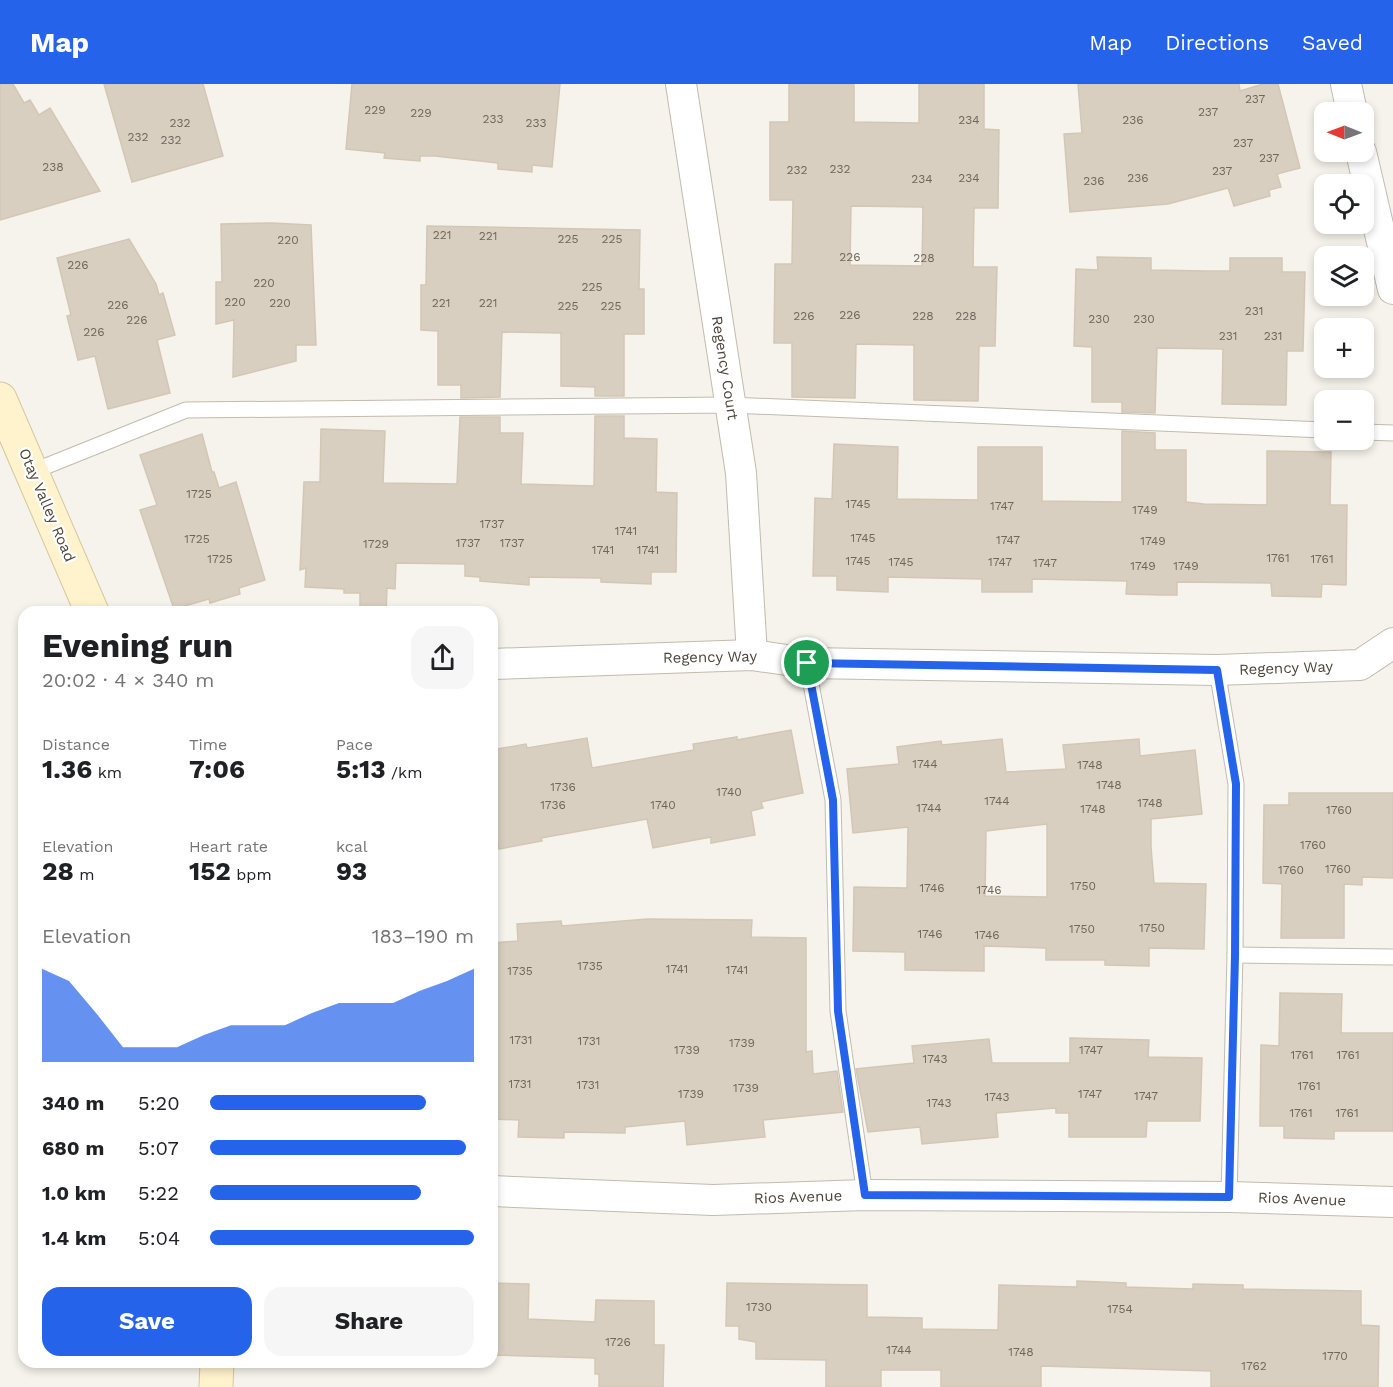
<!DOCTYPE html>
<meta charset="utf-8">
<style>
body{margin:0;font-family:"Work Sans",sans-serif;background:#f6f6f6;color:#202124;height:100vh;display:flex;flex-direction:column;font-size:22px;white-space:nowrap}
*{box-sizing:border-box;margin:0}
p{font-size:20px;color:#757577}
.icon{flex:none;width:33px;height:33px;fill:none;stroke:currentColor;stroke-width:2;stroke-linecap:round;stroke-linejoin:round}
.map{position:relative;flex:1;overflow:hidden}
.drawer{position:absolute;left:18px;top:522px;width:480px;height:762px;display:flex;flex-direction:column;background:#fff;border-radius:18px;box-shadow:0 3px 9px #0003}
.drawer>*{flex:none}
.needle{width:39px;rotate:271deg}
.buttons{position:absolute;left:1314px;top:18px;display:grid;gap:12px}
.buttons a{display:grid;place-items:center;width:60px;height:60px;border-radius:12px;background:#fff;box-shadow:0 3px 9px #0003;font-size:30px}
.pin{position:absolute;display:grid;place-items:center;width:51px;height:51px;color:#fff;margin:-26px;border:3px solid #fff;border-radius:50%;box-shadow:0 2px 6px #0007}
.round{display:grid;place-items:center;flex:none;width:63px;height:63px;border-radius:18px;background:#f6f6f6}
.head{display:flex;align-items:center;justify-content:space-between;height:102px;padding:0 24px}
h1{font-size:33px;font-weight:700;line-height:45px}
.metrics{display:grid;grid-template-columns:repeat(3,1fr);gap:9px;height:102px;padding:6px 24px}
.metrics div{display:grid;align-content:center}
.metrics b{font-size:26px;font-weight:700}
.metrics small{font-size:16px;font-weight:400}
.metrics p{font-size:16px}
.chart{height:168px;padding:12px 24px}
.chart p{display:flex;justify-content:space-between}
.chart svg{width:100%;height:108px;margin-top:6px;fill:#2563eb;opacity:.7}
.button{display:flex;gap:12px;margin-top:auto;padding:12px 24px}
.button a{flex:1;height:69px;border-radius:18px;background:#2563eb;color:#fff;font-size:24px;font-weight:700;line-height:69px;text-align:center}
.button a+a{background:#f6f6f6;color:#202124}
ul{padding:0 24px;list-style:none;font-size:20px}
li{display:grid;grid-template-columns:96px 72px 1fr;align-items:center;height:45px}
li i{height:15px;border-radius:8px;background:#2563eb}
header{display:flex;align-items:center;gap:36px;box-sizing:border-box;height:84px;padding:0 30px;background:#2563eb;color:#fff}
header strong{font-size:28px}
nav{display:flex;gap:33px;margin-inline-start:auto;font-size:21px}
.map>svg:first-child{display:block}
.building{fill:#d8cfc1;stroke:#d3c7b4;stroke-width:1.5;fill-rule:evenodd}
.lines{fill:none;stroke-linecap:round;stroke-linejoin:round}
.lane-casing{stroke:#c2bbae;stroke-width:17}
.street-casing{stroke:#c2bbae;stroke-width:32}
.secondary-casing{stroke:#d6c79b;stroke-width:35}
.lane{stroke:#fff;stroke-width:15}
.street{stroke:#fff;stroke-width:30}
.secondary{stroke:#fff3cd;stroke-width:33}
.route-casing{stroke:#fff;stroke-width:12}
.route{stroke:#2563eb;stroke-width:8}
.labels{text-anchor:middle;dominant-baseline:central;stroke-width:4.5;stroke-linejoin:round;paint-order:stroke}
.number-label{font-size:12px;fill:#6e675b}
.street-label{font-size:15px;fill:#4b4439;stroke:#fff}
</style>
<header>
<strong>Map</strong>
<nav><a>Map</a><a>Directions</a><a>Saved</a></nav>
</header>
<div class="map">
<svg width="1393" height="1303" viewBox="0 0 1393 1303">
<rect width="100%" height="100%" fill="#f6f3ec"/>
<!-- building -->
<g class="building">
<polygon points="0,0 13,0 24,19 30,16 39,31 50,24 100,107 0,136"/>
<polygon points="104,0 203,0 223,72 132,98"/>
<polygon points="352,0 560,0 552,83 532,81 532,88 498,85 498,79 435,72 420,72 420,77 384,74 385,69 346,65"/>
<path d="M789,0h65v38l65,1v-39h65v45l15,1 -1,78h-24l-1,59h24l-2,79h-16l-1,55 -64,-1v-55l-58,-1 -1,54 -63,-1v-54h-18l1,-79h17l1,-64h-23v-78h19zM851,122l72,1 -1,59 -72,-1z"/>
<polygon points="1078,0 1239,0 1240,7 1263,0 1278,0 1300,84 1277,90 1281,103 1269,106 1270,112 1234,122 1228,104 1168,120 1070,128 1064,50 1082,49"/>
<polygon points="272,139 311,141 316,261 296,261 296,277 233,293 234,236 216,240 216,198 222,198 221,140"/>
<polygon points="427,142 640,146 639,205 644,205 644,250 624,250 624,312 595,312 595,303 561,302 561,249 502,248 500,313 461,314 461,301 438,301 438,247 421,246 421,201 426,201"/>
<polygon points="129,155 156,200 159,211 163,209 175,251 157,256 170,309 108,325 95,272 78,276 67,232 71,231 57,174"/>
<polygon points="1097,173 1151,174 1151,186 1206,187 1230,187 1230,174 1282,174 1282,188 1305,188 1303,267 1287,267 1286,321 1222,320 1223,265 1157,264 1155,329 1122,328 1122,318 1092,318 1092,263 1074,262 1076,185 1098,186"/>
<polygon points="595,332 624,332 624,354 657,355 656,408 677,409 676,488 651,488 651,500 601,498 601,494 529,493 529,501 480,497 480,493 465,492 465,480 396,479 395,505 387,504 386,528 360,528 360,509 344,509 344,505 305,503 306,484 300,486 304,398 320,398 321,345 385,347 383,399 457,400 460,333 500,333 500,349 523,349 521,400 594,402"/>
<polygon points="1122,347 1155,349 1155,366 1186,366 1186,418 1204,420 1267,421 1267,367 1331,368 1330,421 1347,421 1346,501 1322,500 1321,513 1272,512 1271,499 1177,498 1177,511 1161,511 1126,510 1127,497 1032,495 1032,508 982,508 982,495 888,493 888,508 837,506 837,492 813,492 815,414 832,415 834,360 898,363 897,415 978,416 978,363 1042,363 1042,417 1122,418"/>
<polygon points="202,350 212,388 214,388 219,404 236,398 265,496 239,504 240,510 210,519 209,515 174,525 140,426 157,421 140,371"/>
<polygon points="791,646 803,709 761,718 763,724 751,727 755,751 711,759 711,753 653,764 647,735 541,754 542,757 499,765 495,742 492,743 492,666 526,660 527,664 587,654 592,684 694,666 693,660 737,653 737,656"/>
<path d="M1002,655l4,33 60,-3 -3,-24 76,-6 1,17 55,-6 7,64 -51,5v28l3,36 52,1 -2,65 -55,-1v18l-44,-1v-5h-59v-12l-62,-2v25l-79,-1v-18l-52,-1 1,-64 53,1 1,-61 -55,6 -6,-64 52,-5 -2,-17 44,-6 1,4zM1047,740v73l-62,-1 1,-65z"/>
<polygon points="1289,709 1393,709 1393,794 1362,793 1362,801 1344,800 1344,854 1281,854 1282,800 1263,799 1264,721 1289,721"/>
<polygon points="647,835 752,836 751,853 806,854 806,968 812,967 813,990 837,987 843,1028 763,1036 765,1053 687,1061 685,1037 625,1043 625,1049 564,1048 564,1054 518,1053 519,1036 492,1035 492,859 518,857 517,840 561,837 562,842"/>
<polygon points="1280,909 1342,910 1341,949 1393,949 1393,1047 1334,1047 1334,1055 1284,1054 1284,1042 1260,1042 1261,961 1279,962"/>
<polygon points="1070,954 1149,956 1148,973 1202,974 1200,1037 1147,1037 1146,1053 1069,1053 1069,1029 1056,1029 1056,1024 996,1029 998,1053 922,1060 920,1043 868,1048 856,985 914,979 912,962 989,955 992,979 1070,979"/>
<polygon points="1077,1197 1126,1199 1126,1203 1193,1205 1193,1200 1243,1201 1243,1205 1361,1207 1361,1241 1379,1242 1378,1303 1211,1303 1211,1287 1041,1282 1041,1303 941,1303 941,1286 881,1286 881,1303 826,1303 826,1276 756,1275 756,1258 739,1255 739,1242 726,1242 727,1199 867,1201 867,1233 922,1234 922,1245 998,1246 999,1201 1077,1203"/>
<polygon points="492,1199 529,1200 528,1235 595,1238 596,1216 654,1217 654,1261 664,1261 663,1303 599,1303 599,1290 595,1290 595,1274 492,1271"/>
</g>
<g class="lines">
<defs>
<g id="lane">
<polyline points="1364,348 1393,349"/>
<polyline points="34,387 186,326 731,321 1324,346"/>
<polyline points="807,579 833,716 838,927 865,1111"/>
<polyline points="1217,586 1236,700 1235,871 1229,1113"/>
<polyline points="1235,871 1393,873"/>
</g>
<g id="street">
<polyline points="681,0 741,389 752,571"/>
<polyline points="1346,0 1352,28"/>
<polyline points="1361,68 1393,205"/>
<polyline points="492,580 752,571 807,579 1217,586 1360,581 1393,559"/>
<polyline points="492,1107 713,1116 865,1111 1229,1113 1393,1118"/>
</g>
<g id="secondary">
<polyline points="0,315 92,528"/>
<polyline points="216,1303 217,1278"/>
</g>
</defs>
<!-- lane casing -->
<use href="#lane" class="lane-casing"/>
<!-- street casing -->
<use href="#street" class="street-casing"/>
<!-- secondary casing -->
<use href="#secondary" class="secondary-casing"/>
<!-- lane -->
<use href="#lane" class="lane"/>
<!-- street -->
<use href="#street" class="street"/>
<!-- secondary -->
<use href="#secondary" class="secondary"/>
</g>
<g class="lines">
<defs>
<polygon id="route" points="807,579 1217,586 1236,700 1235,872 1229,1113 865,1111 838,927 833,716"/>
</defs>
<!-- route casing -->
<use href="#route" class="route-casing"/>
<!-- route -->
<use href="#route" class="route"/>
</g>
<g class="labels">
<!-- number labels -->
<g class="number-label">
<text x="1255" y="15">237</text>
<text x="375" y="26">229</text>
<text x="1208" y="28">237</text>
<text x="421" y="29">229</text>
<text x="493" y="35">233</text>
<text x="969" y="36">234</text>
<text x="1133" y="36">236</text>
<text x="180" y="39">232</text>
<text x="536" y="39">233</text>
<text x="138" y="53">232</text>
<text x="171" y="56">232</text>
<text x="1243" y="59">237</text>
<text x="1269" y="74">237</text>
<text x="53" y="83">238</text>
<text x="840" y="85">232</text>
<text x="797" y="86">232</text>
<text x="1222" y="87">237</text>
<text x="969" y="94">234</text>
<text x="1138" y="94">236</text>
<text x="922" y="95">234</text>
<text x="1094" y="97">236</text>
<text x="442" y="151">221</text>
<text x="488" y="152">221</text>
<text x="568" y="155">225</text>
<text x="612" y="155">225</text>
<text x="288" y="156">220</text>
<text x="850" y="173">226</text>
<text x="924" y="174">228</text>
<text x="78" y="181">226</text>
<text x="264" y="199">220</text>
<text x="592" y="203">225</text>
<text x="235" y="218">220</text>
<text x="280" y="219">220</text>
<text x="441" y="219">221</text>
<text x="488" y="219">221</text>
<text x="118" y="221">226</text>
<text x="568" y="222">225</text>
<text x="611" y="222">225</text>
<text x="1254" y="227">231</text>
<text x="850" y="231">226</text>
<text x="804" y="232">226</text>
<text x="923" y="232">228</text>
<text x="966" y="232">228</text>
<text x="1099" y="235">230</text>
<text x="1144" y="235">230</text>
<text x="137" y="236">226</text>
<text x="94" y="248">226</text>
<text x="1228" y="252">231</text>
<text x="1273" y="252">231</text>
<text x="199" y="410">1725</text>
<text x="858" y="420">1745</text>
<text x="1002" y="422">1747</text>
<text x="1145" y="426">1749</text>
<text x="492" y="440">1737</text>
<text x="626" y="447">1741</text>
<text x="863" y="454">1745</text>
<text x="197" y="455">1725</text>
<text x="1008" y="456">1747</text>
<text x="1153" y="457">1749</text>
<text x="468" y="459">1737</text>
<text x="512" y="459">1737</text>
<text x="376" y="460">1729</text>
<text x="603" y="466">1741</text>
<text x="648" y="466">1741</text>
<text x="1278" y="474">1761</text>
<text x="220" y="475">1725</text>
<text x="1322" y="475">1761</text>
<text x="858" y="477">1745</text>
<text x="901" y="478">1745</text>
<text x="1000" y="478">1747</text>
<text x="1045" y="479">1747</text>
<text x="1143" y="482">1749</text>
<text x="1186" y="482">1749</text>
<text x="925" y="680">1744</text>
<text x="1090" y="681">1748</text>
<text x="1109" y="701">1748</text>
<text x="563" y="703">1736</text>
<text x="729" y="708">1740</text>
<text x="997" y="717">1744</text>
<text x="1150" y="719">1748</text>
<text x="553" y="721">1736</text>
<text x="663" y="721">1740</text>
<text x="929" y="724">1744</text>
<text x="1093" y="725">1748</text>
<text x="1339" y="726">1760</text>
<text x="1313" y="761">1760</text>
<text x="1338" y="785">1760</text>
<text x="1291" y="786">1760</text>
<text x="1083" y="802">1750</text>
<text x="932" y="804">1746</text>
<text x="989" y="806">1746</text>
<text x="1152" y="844">1750</text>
<text x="1082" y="845">1750</text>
<text x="930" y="850">1746</text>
<text x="987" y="851">1746</text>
<text x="590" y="882">1735</text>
<text x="677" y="885">1741</text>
<text x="737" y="886">1741</text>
<text x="520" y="887">1735</text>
<text x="521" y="956">1731</text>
<text x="589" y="957">1731</text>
<text x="742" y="959">1739</text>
<text x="687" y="966">1739</text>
<text x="1091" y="966">1747</text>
<text x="1302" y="971">1761</text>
<text x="1348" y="971">1761</text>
<text x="935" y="975">1743</text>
<text x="520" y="1000">1731</text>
<text x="588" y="1001">1731</text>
<text x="1309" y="1002">1761</text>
<text x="746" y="1004">1739</text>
<text x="691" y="1010">1739</text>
<text x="1090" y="1010">1747</text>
<text x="1146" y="1012">1747</text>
<text x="997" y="1013">1743</text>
<text x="939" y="1019">1743</text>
<text x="1301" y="1029">1761</text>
<text x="1347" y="1029">1761</text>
<text x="759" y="1223">1730</text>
<text x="1120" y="1225">1754</text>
<text x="618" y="1258">1726</text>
<text x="899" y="1266">1744</text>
<text x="1021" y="1268">1748</text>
<text x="1335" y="1272">1770</text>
<text x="1254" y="1282">1762</text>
</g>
<!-- street labels -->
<g class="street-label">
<text transform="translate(725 284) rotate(81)">Regency Court</text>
<text transform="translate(47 421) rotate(67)">Otay Valley Road</text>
<text transform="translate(710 573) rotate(-1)">Regency Way</text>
<text transform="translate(1286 584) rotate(-2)">Regency Way</text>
<text transform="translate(798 1113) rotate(-2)">Rios Avenue</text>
<text transform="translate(1302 1115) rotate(2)">Rios Avenue</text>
</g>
</g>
</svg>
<div class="buttons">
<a><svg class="needle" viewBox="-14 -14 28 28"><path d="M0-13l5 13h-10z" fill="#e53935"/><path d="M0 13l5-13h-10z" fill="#757577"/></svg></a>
<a><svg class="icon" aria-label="locate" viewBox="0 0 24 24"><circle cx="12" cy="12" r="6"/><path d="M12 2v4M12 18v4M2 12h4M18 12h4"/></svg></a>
<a><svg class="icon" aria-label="layers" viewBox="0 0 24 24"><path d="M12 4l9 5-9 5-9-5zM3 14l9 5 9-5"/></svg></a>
<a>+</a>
<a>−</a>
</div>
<div class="pin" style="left:807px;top:579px;background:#1e9e55"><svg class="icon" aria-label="arrive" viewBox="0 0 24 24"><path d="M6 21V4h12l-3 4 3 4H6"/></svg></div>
<section class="drawer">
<div class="head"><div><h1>Evening run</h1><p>20:02 · 4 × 340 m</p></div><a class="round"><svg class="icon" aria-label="share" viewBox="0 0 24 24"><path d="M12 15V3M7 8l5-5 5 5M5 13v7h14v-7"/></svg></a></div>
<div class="metrics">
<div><p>Distance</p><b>1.36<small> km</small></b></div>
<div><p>Time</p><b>7:06</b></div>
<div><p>Pace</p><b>5:13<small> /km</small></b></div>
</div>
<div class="metrics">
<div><p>Elevation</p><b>28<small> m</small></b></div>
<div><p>Heart rate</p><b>152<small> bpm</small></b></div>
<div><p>kcal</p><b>93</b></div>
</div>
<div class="chart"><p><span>Elevation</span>183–190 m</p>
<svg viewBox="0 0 160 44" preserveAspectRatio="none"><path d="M0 44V6L10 11L20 24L30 38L40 38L50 38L60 33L70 29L80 29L90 29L100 24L110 20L120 20L130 20L140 15L150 11L160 6V44z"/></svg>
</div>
<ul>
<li><b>340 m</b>5:20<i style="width:82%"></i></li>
<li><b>680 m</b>5:07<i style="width:97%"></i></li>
<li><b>1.0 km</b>5:22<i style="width:80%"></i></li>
<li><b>1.4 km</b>5:04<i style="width:100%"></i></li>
</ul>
<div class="button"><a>Save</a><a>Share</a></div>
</section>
</div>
